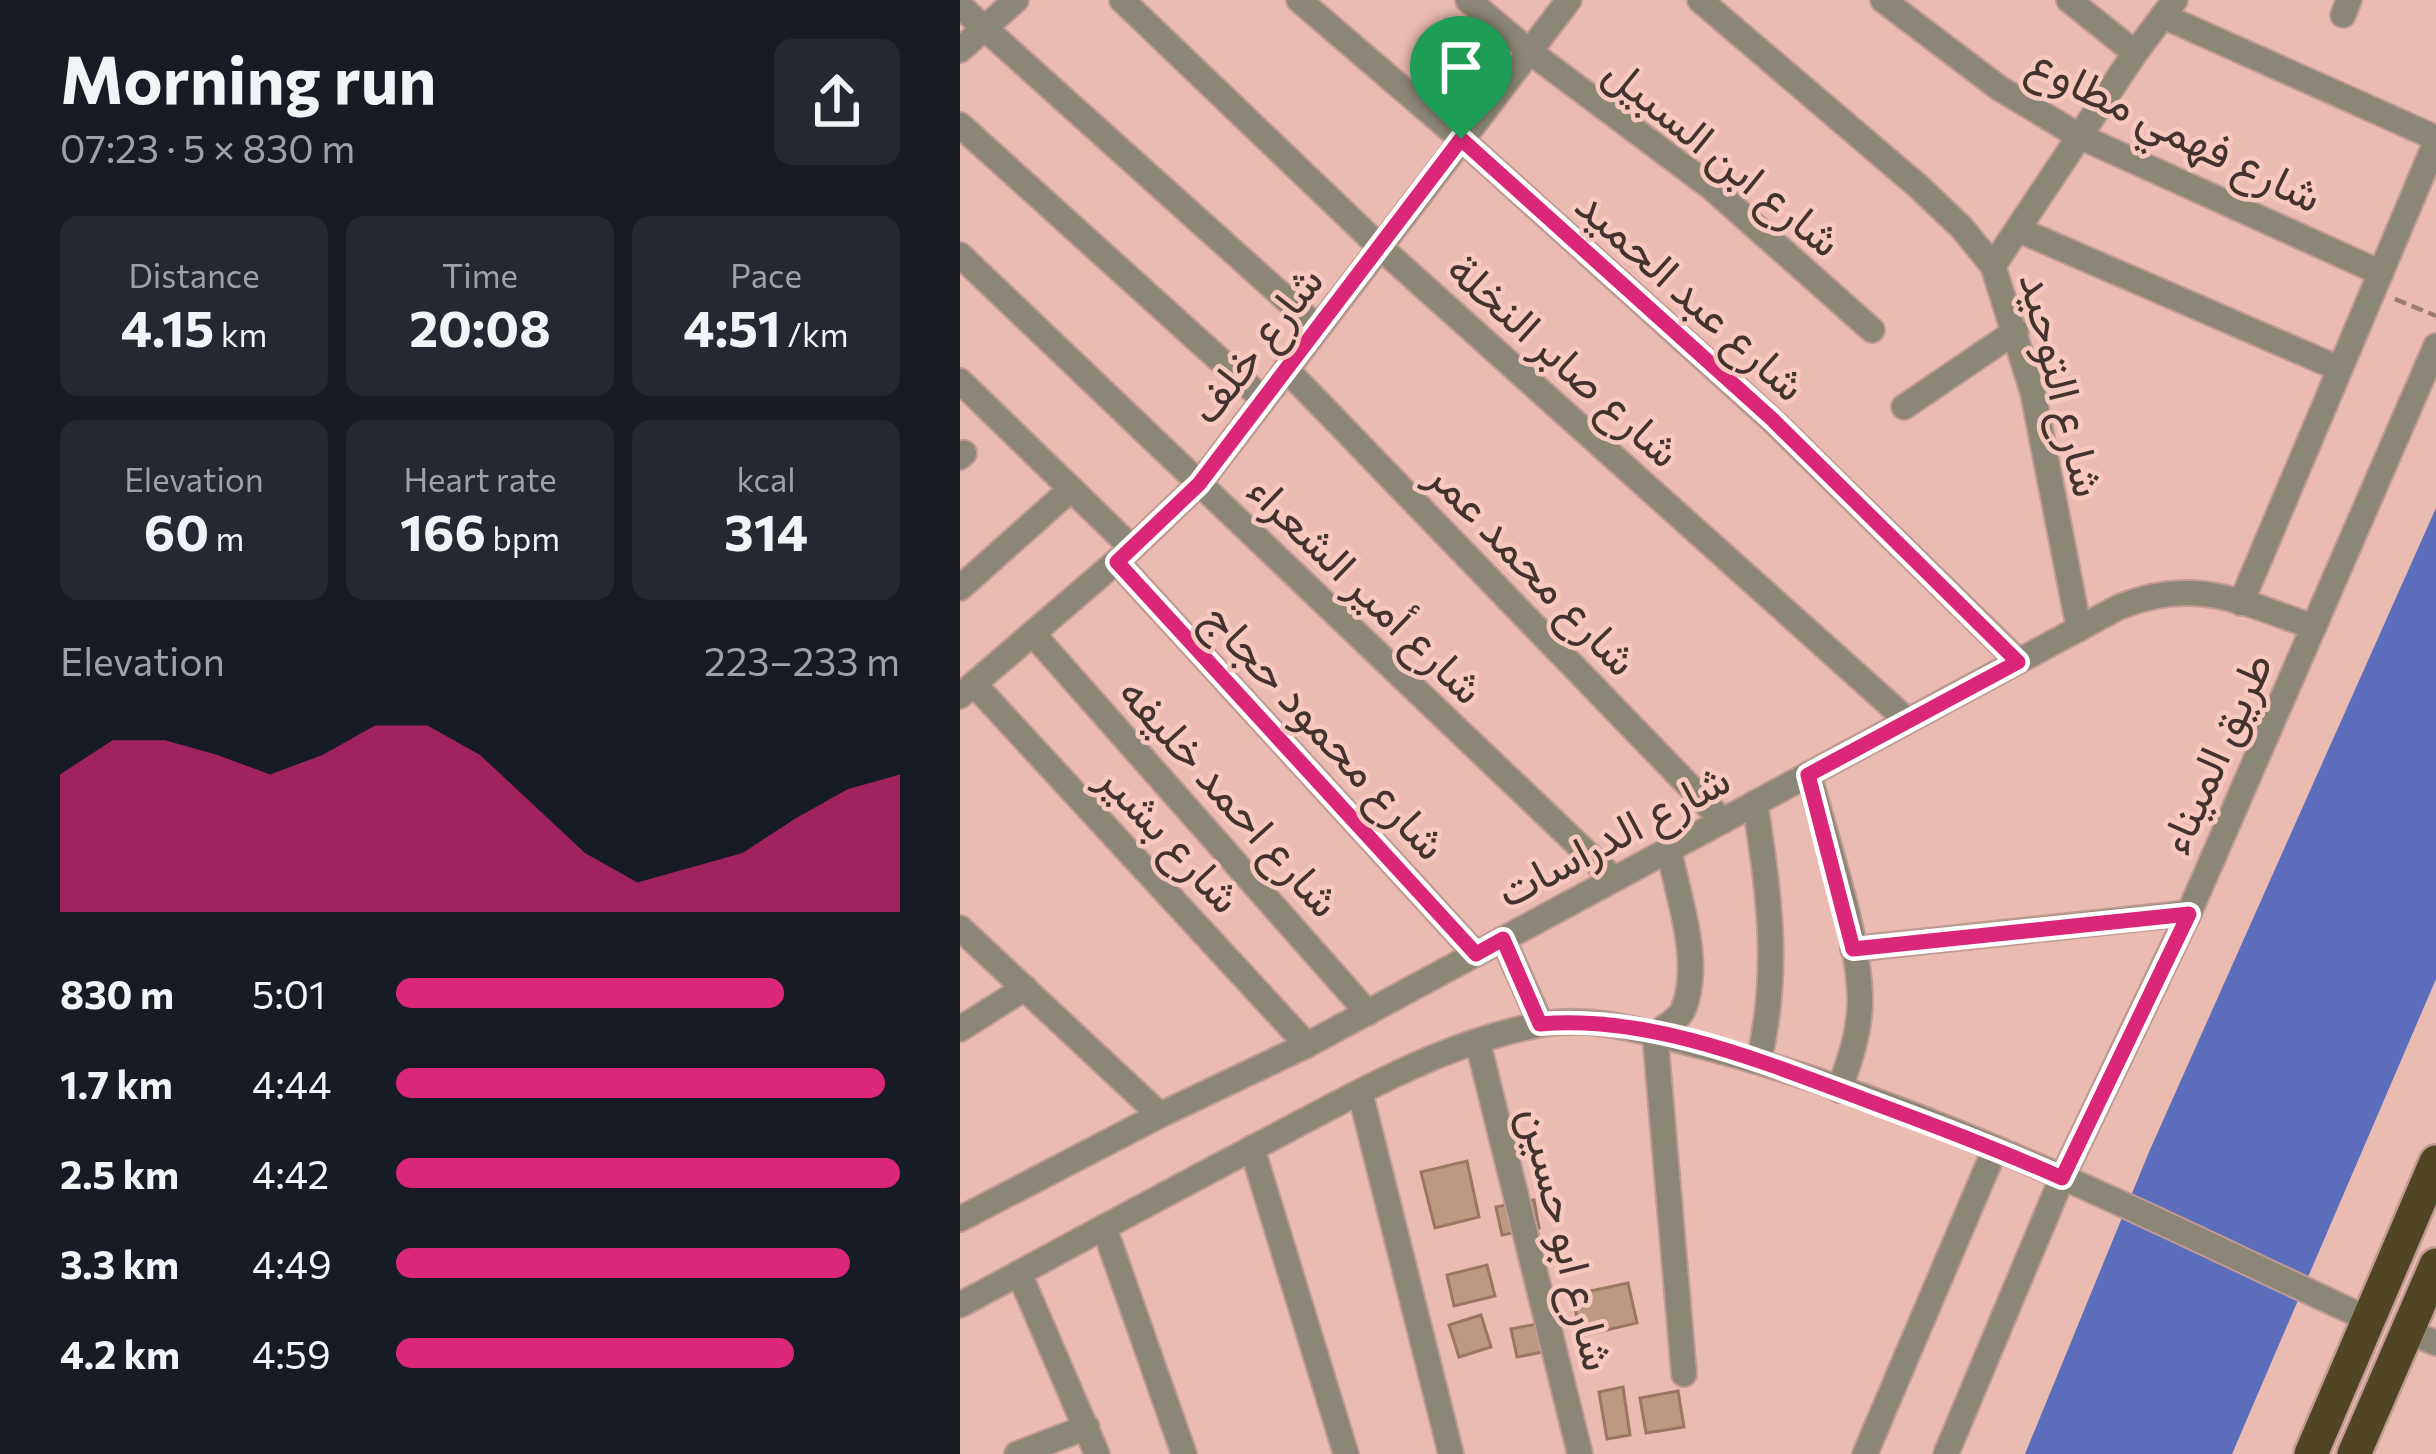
<!DOCTYPE html>
<meta charset="utf-8">
<style>
body{margin:0;font-family:Commissioner,Vazirmatn,sans-serif;background:#242831;color:#f1f3f6;height:100vh;display:flex;flex-direction:column;font-size:45px;white-space:nowrap}
*{box-sizing:border-box;margin:0}
p{font-size:39px;color:#9ea1a6}
.icon{flex:none;width:66px;height:66px;fill:none;stroke:currentColor;stroke-width:2;stroke-linecap:round;stroke-linejoin:round}
.map{position:relative;flex:1;overflow:hidden}
.panel{display:flex;flex-direction:column;background:#171b24;width:960px}
.panel>*{flex:none}
.pin{position:absolute;display:grid;place-items:center;width:102px;height:102px;color:#fff;margin:-123px -51px;border-radius:50% 50% 50% 0;rotate:-45deg;box-shadow:0 0 12px #0007}
.pin .icon{rotate:45deg}
.round{display:grid;place-items:center;flex:none;width:126px;height:126px;border-radius:18px;background:#242831}
.summary{display:flex;align-items:center;justify-content:space-between;height:204px;padding:0 60px}
h1{font-size:66px;font-weight:700;line-height:90px}
.metrics{display:grid;grid-template-columns:repeat(3,1fr);gap:18px;height:204px;padding:12px 60px}
.metrics div{display:grid;align-content:center;border-radius:18px;background:#242831;text-align:center}
.metrics b{font-size:51px;font-weight:700}
.metrics small{font-size:33px;font-weight:400}
.metrics p{font-size:33px}
.chart{height:336px;padding:24px 60px}
.chart p{display:flex;justify-content:space-between}
.chart svg{width:100%;height:216px;margin-top:12px;fill:#db2777;opacity:.7}
ul{padding:0 60px;list-style:none;font-size:39px}
li{display:grid;grid-template-columns:192px 144px 1fr;align-items:center;height:90px}
li i{height:30px;border-radius:15px;background:#db2777}
main{display:flex;flex:1;min-height:0}
.map>svg:first-child{display:block}
.water{fill:#5c6dbc}
.building{fill:#be9982;stroke:#9b7761;stroke-width:3}
.lines{fill:none;stroke-linecap:round;stroke-linejoin:round}
.minor-casing{stroke:#c19a92;stroke-width:28}
.tertiary-casing{stroke:#c19a92;stroke-width:28}
.trunk-casing{stroke:#c19a92;stroke-width:38}
.path{stroke:#9d7c75;stroke-width:4.5;stroke-dasharray:12 6;stroke-linecap:butt}
.minor{stroke:#8b8675;stroke-width:24}
.tertiary{stroke:#8b8675;stroke-width:24}
.trunk{stroke:#504624;stroke-width:33}
.route-casing{stroke:#fff;stroke-width:24}
.route{stroke:#db2777;stroke-width:15}
.labels{text-anchor:middle;dominant-baseline:central;stroke-width:9;stroke-linejoin:round;paint-order:stroke}
.street-label{font-size:45px;fill:#44322e;stroke:#f7c8bd}
</style>
<main>
<section class="panel">
<div class="summary"><div><h1>Morning run</h1><p>07:23 · 5 × 830 m</p></div><a class="round"><svg class="icon" aria-label="share" viewBox="0 0 24 24"><path d="M12 15V3M7 8l5-5 5 5M5 13v7h14v-7"/></svg></a></div>
<div class="metrics">
<div><p>Distance</p><b>4.15<small> km</small></b></div>
<div><p>Time</p><b>20:08</b></div>
<div><p>Pace</p><b>4:51<small> /km</small></b></div>
</div>
<div class="metrics">
<div><p>Elevation</p><b>60<small> m</small></b></div>
<div><p>Heart rate</p><b>166<small> bpm</small></b></div>
<div><p>kcal</p><b>314</b></div>
</div>
<div class="chart"><p><span>Elevation</span>223–233 m</p>
<svg viewBox="0 0 160 44" preserveAspectRatio="none"><path d="M0 44V16L10 9L20 9L30 12L40 16L50 12L60 6L70 6L80 12L90 22L100 32L110 38L120 35L130 32L140 25L150 19L160 16V44z"/></svg>
</div>
<ul>
<li><b>830 m</b>5:01<i style="width:77%"></i></li>
<li><b>1.7 km</b>4:44<i style="width:97%"></i></li>
<li><b>2.5 km</b>4:42<i style="width:100%"></i></li>
<li><b>3.3 km</b>4:49<i style="width:90%"></i></li>
<li><b>4.2 km</b>4:59<i style="width:79%"></i></li>
</ul>
</section>
<div class="map">
<svg width="1476" height="1454" viewBox="0 0 1476 1454">
<rect width="100%" height="100%" fill="#e9bbb1"/>
<!-- water -->
<polygon class="water" points="1476,508 1476,979 1272,1454 1065,1454 1189,1152"/>
<!-- building -->
<g class="building">
<polygon points="507,1161 519,1217 475,1228 461,1172"/>
<polygon points="574,1200 579,1228 542,1235 536,1207"/>
<polygon points="527,1265 535,1296 494,1306 487,1275"/>
<polygon points="668,1283 677,1323 621,1336 612,1295"/>
<polygon points="521,1315 531,1347 499,1357 489,1325"/>
<polygon points="582,1323 588,1351 557,1357 551,1329"/>
<polygon points="663,1387 670,1435 647,1439 639,1392"/>
<polygon points="718,1391 724,1427 686,1433 680,1398"/>
</g>
<g class="lines">
<defs>
<g id="minor">
<polyline points="162,0 421,248 948,721"/>
<polyline points="339,0 501,139 811,419 1058,661"/>
<polyline points="508,0 569,51 752,188 912,330"/>
<polyline points="740,0 959,187 1002,228 1033,266 1073,393 1119,629"/>
<polyline points="923,0 1039,88 1119,136 1421,273"/>
<polyline points="1109,0 1175,53"/>
<polyline points="0,6 357,327"/>
<polyline points="1383,15 1389,0"/>
<polyline points="1203,16 1476,138"/>
<polyline points="0,50 56,0"/>
<polyline points="0,125 303,399"/>
<polyline points="1059,230 1380,369"/>
<polyline points="0,255 654,879"/>
<polyline points="1033,266 1175,53 1215,0"/>
<polyline points="326,369 763,821"/>
<polyline points="0,381 172,548"/>
<polyline points="944,407 1056,331"/>
<polyline points="0,457 4,453"/>
<polyline points="157,562 516,954"/>
<polyline points="0,588 111,489"/>
<polyline points="1281,603 1476,142"/>
<polyline points="73,634 408,1013"/>
<polyline points="14,684 347,1045"/>
<polyline points="0,696 172,548 239,484 609,0"/>
<path d="M849,774c17,68 50,158 51,226 0,32 -10,60 -21,90"/>
<path d="M795,803c14,91 25,166 4,257"/>
<path d="M709,850c9,48 34,112 14,160 -5,10 -19,17 -28,24l29,340"/>
<polyline points="0,928 200,1115"/>
<polyline points="893,949 1229,913"/>
<polyline points="0,1029 65,988"/>
<polyline points="518,1043 620,1454"/>
<polyline points="400,1092 491,1454"/>
<polyline points="292,1148 386,1454"/>
<polyline points="144,1227 224,1454"/>
<polyline points="59,1273 137,1454"/>
<polyline points="57,1454 127,1427"/>
<polyline points="905,1454 1035,1149"/>
</g>
<g id="tertiary">
<polyline points="543,939 581,1024"/>
<path d="M0,1219l200,-104 147,-70 812,-438c76,-31 122,-5 195,20"/>
<path d="M0,1305c104,-56 207,-112 312,-167 83,-44 172,-95 266,-113 53,-10 100,5 151,18 235,58 460,175 679,276"/>
<polyline points="1447,1331 1476,1343"/>
<polyline points="986,1454 1102,1178 1229,913 1476,346"/>
</g>
<g id="trunk">
<polyline points="1351,1454 1476,1162"/>
<polyline points="1394,1454 1476,1265"/>
</g>
</defs>
<!-- minor casing -->
<use href="#minor" class="minor-casing"/>
<!-- tertiary casing -->
<use href="#tertiary" class="tertiary-casing"/>
<!-- trunk casing -->
<use href="#trunk" class="trunk-casing"/>
<!-- path -->
<polyline class="path" points="1435,299 1476,316"/>
<!-- minor -->
<use href="#minor" class="minor"/>
<!-- tertiary -->
<use href="#tertiary" class="tertiary"/>
<!-- trunk -->
<use href="#trunk" class="trunk"/>
</g>
<g class="lines">
<defs>
<path id="route" d="M501,139l311,280 246,243 -210,113 45,174 336,-35 -127,264c-65,-29 -132,-54 -199,-79 -99,-37 -215,-85 -323,-75l-37,-85 -27,15 -359,-392 82,-78z"/>
</defs>
<!-- route casing -->
<use href="#route" class="route-casing"/>
<!-- route -->
<use href="#route" class="route"/>
</g>
<g class="labels">
<!-- street labels -->
<g class="street-label">
<text transform="translate(1216 127) rotate(26)">شارع فهمي مطاوع</text>
<text transform="translate(765 154) rotate(39)">شارع ابن السبيل</text>
<text transform="translate(733 293) rotate(42)">شارع عبد الحميد</text>
<text transform="translate(294 343) rotate(-52)">شارع خلف</text>
<text transform="translate(606 358) rotate(42)">شارع صابر النخلة</text>
<text transform="translate(1105 384) rotate(76)">شارع التوحيد</text>
<text transform="translate(575 566) rotate(46)">شارع محمد عمر</text>
<text transform="translate(408 587) rotate(44)">شارع أمير الشعراء</text>
<text transform="translate(367 729) rotate(47)">شارع محمود حجاج</text>
<text transform="translate(1253 752) rotate(-66)">طريق الميناء</text>
<text transform="translate(272 795) rotate(48)">شارع احمد خليفه</text>
<text transform="translate(652 833) rotate(-28)">شارع الدراسات</text>
<text transform="translate(212 836) rotate(47)">شارع بشير</text>
<text transform="translate(610 1238) rotate(76)">شارع ابو حسين</text>
</g>
</g>
</svg>
<div class="pin" style="left:501px;top:139px;background:#1e9e55"><svg class="icon" aria-label="arrive" viewBox="0 0 24 24"><path d="M6 21V4h12l-3 4 3 4H6"/></svg></div>
</div>
</main>
